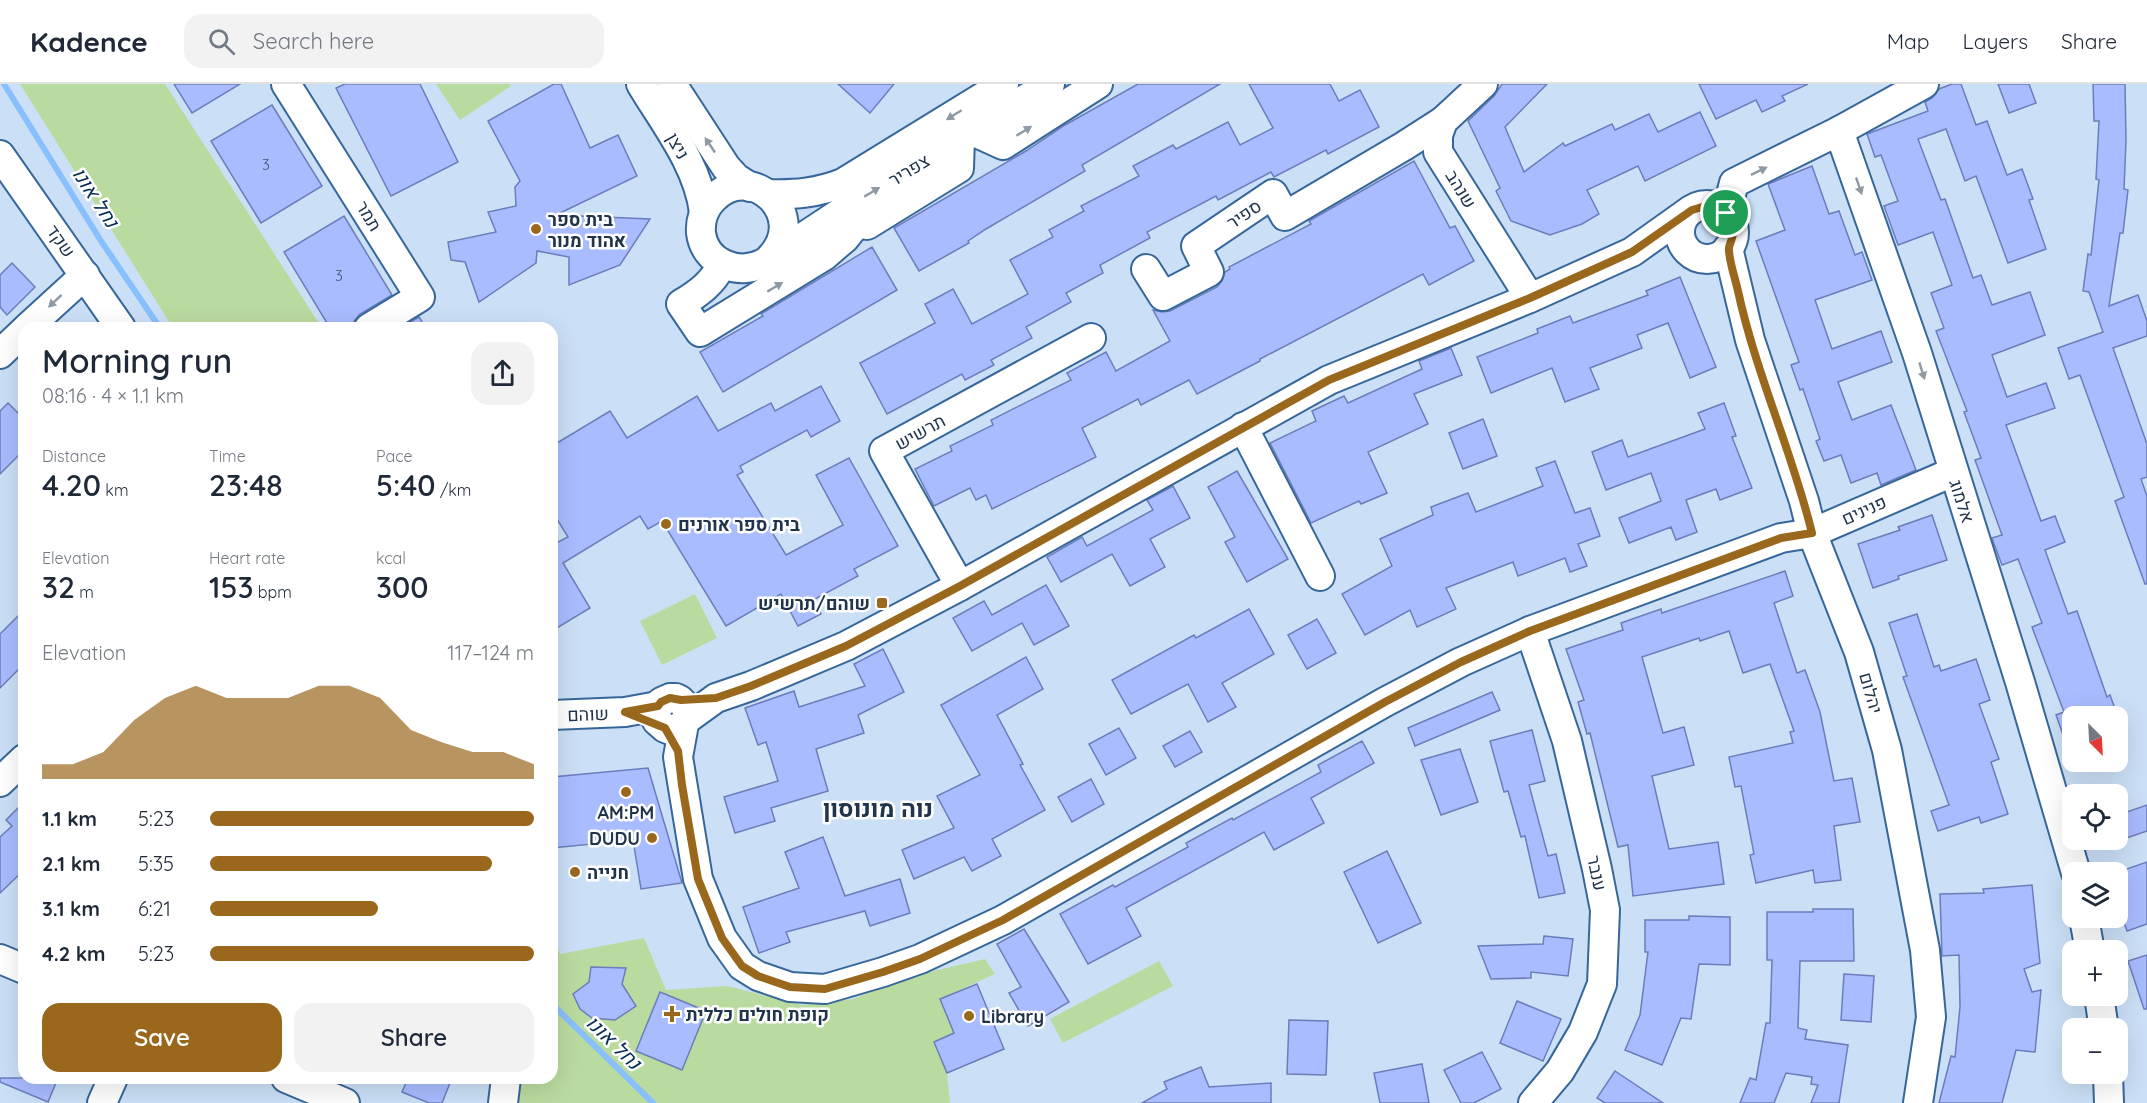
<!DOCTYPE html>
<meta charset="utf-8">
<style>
body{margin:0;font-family:Quicksand,Heebo,sans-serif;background:#f2f2f3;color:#1f2937;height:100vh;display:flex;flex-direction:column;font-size:22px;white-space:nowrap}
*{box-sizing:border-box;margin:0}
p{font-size:20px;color:#747a83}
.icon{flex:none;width:33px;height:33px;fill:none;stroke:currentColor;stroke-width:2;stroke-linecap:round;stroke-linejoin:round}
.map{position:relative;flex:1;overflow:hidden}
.drawer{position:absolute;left:18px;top:238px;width:540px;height:762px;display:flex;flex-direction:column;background:#fff;border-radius:18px;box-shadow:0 6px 24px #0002}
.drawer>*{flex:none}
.needle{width:39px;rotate:156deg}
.controls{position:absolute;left:2062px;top:622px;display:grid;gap:12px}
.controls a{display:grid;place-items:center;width:66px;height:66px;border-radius:12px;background:#fff;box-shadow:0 6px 24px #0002;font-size:30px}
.pin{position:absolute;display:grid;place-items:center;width:51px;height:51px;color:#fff;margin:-26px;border:3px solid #fff;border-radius:50%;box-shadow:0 2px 6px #0007}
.round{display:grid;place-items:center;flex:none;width:63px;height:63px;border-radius:18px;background:#f2f2f3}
.head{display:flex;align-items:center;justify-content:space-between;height:102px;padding:0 24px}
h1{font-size:33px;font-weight:600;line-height:45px}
.figures{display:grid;grid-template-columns:repeat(3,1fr);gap:9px;height:102px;padding:6px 24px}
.figures div{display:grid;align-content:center}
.figures b{font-size:30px;font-weight:600}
.figures small{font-size:16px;font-weight:400}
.figures p{font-size:16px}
.chart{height:168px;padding:12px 24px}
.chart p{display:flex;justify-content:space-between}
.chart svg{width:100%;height:108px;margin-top:6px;fill:#9a681d;opacity:.7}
.button{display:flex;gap:12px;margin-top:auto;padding:12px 24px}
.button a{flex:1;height:69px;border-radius:18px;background:#9a681d;color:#fff;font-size:24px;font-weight:600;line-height:69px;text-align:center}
.button a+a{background:#f2f2f3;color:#1f2937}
ul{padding:0 24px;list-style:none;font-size:20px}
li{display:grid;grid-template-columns:96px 72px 1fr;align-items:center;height:45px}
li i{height:15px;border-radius:8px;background:#9a681d}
header{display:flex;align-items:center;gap:36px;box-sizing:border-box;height:84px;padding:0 30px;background:#fff;border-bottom:2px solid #e0e1e3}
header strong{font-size:28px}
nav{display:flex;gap:33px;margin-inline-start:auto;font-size:21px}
.search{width:420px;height:54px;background:#f2f2f3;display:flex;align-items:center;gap:15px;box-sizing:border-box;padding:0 21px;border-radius:18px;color:#747a83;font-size:22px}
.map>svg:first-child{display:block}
.green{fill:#badb9f}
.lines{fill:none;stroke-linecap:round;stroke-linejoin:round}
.stream{stroke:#88c0fe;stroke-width:6}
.building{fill:#a9bcff;stroke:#6c7dbb;stroke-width:1.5}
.minor-casing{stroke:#37679a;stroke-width:32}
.minor{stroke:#fff;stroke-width:28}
.oneway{fill:#909aa5}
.route-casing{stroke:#fff;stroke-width:12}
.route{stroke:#9a681d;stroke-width:8}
.poi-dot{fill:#9a681d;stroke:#fefefe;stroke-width:2}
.labels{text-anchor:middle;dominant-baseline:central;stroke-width:5;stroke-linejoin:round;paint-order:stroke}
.number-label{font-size:15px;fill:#425678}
.street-label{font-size:18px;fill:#20344b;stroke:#fefefe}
.poi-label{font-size:18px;font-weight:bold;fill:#20344b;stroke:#fefefe;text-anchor:start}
.water-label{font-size:20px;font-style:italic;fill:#032c53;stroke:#fefefe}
.district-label{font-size:24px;font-weight:bold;fill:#20344b;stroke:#fefefe}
</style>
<header>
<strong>Kadence</strong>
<div class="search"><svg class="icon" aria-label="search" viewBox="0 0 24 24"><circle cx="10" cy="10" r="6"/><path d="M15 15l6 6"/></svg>Search here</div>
<nav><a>Map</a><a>Layers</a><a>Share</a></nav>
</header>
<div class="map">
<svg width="2147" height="1019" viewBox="0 0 2147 1019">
<rect width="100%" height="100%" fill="#cbe0f7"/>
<!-- green -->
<g class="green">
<polygon points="20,0 165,0 322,244 173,244"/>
<polygon points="436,0 510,0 511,2 460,36"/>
<polygon points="695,510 717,554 662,581 640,537"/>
<polygon points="552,848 560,870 644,854 666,906 727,902 802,921 853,915 908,893 985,875 995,890 940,915 954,949 934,958 947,989 950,1019 517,1019 520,995 552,994"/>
<polygon points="1159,877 1173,902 1063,959 1050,935"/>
</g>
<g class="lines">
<!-- stream -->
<g class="stream">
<polyline points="4,0 101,157 160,244"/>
<polyline points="552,920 653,1019"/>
</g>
</g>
<!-- building -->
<g class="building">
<polygon points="174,0 240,0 192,29"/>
<polygon points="345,0 420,0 458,78 391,112 336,4"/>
<polygon points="554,0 561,0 590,64 618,51 637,92 556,131 650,135 620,181 569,201 569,173 537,167 536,179 479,218 465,178 451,176 448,158 496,148 488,128 516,122 515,103 520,97 488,37"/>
<polygon points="838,0 894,0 870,29"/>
<polygon points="1138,0 1220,0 1082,81 1085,87 986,145 968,157 969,159 919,187 894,144 1026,67 1065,41"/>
<polygon points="1249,0 1330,0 1339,17 1360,6 1379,43 1328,70 1326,66 1274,93 1271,88 1218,116 1216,112 1147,148 1150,154 1100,181 1103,189 1066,209 1071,218 1026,243 1032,254 991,276 994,281 965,296 962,290 887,330 860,279 935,239 925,220 953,205 972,240 1028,210 1010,176 1053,153 1049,146 1084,127 1081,122 1139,92 1133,82 1173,61 1176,65 1228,38 1240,61 1273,44"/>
<polygon points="1502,0 1547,0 1505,43 1524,88 1563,59 1565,62 1612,40 1615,46 1649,30 1658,48 1700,28 1716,62 1645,97 1638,82 1587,106 1599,130 1582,140 1550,151 1511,137 1496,107 1500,104 1468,37 1494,12"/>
<polygon points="1699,0 1808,0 1782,12 1785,17 1762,28 1756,16 1716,35"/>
<polygon points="1952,0 1961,0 1976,41 1987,37 2007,91 2022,85 2033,115 2029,116 2046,165 2008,179 1976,92 1965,97 1946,45 1918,55 1941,116 1945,115 1973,194 1981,191 1992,221 2030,208 2045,251 1992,271 2007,313 2046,299 2055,324 2006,341 2041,437 2055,432 2065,458 2045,466 2068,530 2077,527 2107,613 2110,611 2118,633 2073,633 2073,673 2071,673 2056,631 2064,628 2032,543 2042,539 2018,475 2002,481 1994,460 1992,454 2002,451 1975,376 1981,374 1964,328 1967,327 1936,247 1944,244 1931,209 1952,201 1933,148 1898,161 1884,122 1898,117 1881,71 1875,73 1867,50 1928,27 1925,18 1932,14 1939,5"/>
<polygon points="1998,0 2029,0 2036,19 2009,29"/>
<polygon points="2093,0 2125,0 2126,57 2124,105 2128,106 2123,149 2120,149 2109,222 2138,211 2147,237 2147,252 2113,264 2147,360 2147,393 2141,395 2147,412 2147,500 2145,500 2115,417 2124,413 2080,291 2069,295 2058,264 2103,248 2089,208 2083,207 2088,170 2091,171 2099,96 2096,95 2099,37 2094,37"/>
<polygon points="272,21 322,102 261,139 211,57"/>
<polygon points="1414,77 1450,144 1455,142 1474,177 1429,201 1423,190 1260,275 1260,277 1197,310 1189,296 1141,321 1138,315 1082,344 1096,373 992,425 986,411 976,416 970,404 934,422 915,385 952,367 950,362 993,341 991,336 1071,296 1067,289 1106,268 1116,287 1170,257 1153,226 1162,228 1170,227 1217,203 1222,197 1225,188 1230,185 1229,183 1311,140 1309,137"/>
<polygon points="1812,82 1829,130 1839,127 1855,171 1862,168 1872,196 1815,216 1832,265 1881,247 1892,278 1838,298 1852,336 1891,321 1916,386 1881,401 1877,389 1851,399 1841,371 1824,377 1816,357 1820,355 1803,305 1800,306 1791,281 1799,278 1756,157 1785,146 1768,100"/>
<polygon points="344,132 392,211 360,230 354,237 353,244 330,244 284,168"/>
<polygon points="872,163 897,206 723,308 700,268 763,232 761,230"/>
<polygon points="12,179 35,203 7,231 0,223 0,191"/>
<polygon points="1680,193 1716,283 1690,294 1668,239 1637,251 1642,264 1590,284 1599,305 1565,318 1552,284 1491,309 1477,273 1538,249 1537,245 1570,232 1573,239 1648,211 1646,207"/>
<polygon points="419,233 426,244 400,244"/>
<polygon points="1451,264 1462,291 1414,310 1428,340 1368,368 1387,409 1361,420 1359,417 1311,439 1270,359 1316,337 1312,327 1344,312 1348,319 1422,285 1419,277"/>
<polygon points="821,302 840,337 811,353 807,346 740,382 743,388 737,391 786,471 843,441 816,391 849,374 898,462 854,485 858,492 813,516 821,530 798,542 781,510 726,542 662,437 648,445 640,432 563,479 590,524 552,547 552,461 568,453 552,427 552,362 610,327 627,354 697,312 718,347 771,319 775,327"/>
<polygon points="8,319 24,335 24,366 0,390 0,327"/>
<polygon points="1724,319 1736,352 1732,353 1752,404 1720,416 1716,405 1686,416 1697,448 1676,456 1671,443 1629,459 1619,434 1661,417 1651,389 1606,406 1592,368 1622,356 1628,373 1705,345 1698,329"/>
<polygon points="1483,335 1497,372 1463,385 1449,349"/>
<polygon points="1555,377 1575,429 1590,424 1600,452 1578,460 1587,482 1570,488 1565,474 1518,492 1513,478 1446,504 1456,525 1417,543 1410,526 1365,551 1342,510 1392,482 1380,455 1433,431 1431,423 1468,409 1476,428 1543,402 1536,384"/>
<polygon points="1237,387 1288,475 1247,498 1225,458 1235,453 1208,403"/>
<polygon points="1173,402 1190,434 1150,455 1165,483 1130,502 1112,470 1061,498 1047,473 1082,453 1087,462 1153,426 1147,416"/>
<polygon points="1932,431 1947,476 1898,492 1899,495 1873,504 1858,460 1900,446 1898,443"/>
<polygon points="1785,487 1793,512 1774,519 1797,589 1805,586 1820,628 1834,697 1852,694 1860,738 1834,742 1841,796 1815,799 1813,786 1756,799 1750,771 1754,770 1741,702 1735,703 1729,673 1793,659 1790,648 1794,647 1770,580 1743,589 1729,547 1700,557 1699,554 1642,573 1663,649 1684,643 1694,681 1652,692 1669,765 1718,758 1724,800 1633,812 1628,761 1618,763 1590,649 1587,650 1578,618 1584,616 1566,565 1623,546 1621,539 1661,525 1662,529"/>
<polygon points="1046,501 1069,542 1034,561 1022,539 972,567 953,534 984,517 992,531"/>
<polygon points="1249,525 1274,570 1222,599 1236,623 1208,638 1188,600 1131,630 1112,596 1194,551 1196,554"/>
<polygon points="24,526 24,580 0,604 0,550"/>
<polygon points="1917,530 1934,583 1939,581 1941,587 1976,575 1990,616 1979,620 1999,675 1991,678 2008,730 1981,739 1979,733 1938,747 1931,727 1949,721 1903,593 1907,592 1889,539"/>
<polygon points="1317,535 1336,569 1307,585 1288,551"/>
<polygon points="883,565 904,608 858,631 864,649 816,665 828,707 771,724 775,737 735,749 724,713 778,697 766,658 758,661 745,624 794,607 799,623 865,602 854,580"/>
<polygon points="1026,573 1043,605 997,631 1023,680 1020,681 1045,726 992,755 1001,772 972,787 964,773 914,795 902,766 954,744 937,712 980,691 941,621"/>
<polygon points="1492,608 1500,626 1415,662 1408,644"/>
<polygon points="1119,644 1136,674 1106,691 1089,660"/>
<polygon points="1532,646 1545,697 1529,701 1548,772 1556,770 1565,809 1539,814 1525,752 1521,753 1508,707 1504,708 1490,657"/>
<polygon points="1190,647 1202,668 1175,683 1163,662"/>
<polygon points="1362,657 1374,679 1311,714 1324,739 1274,766 1264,748 1126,824 1141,852 1088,880 1060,830 1113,801 1115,803 1188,763 1186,759 1232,734 1233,736 1321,688 1318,681"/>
<polygon points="1460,665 1478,718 1441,731 1421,676"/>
<polygon points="648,684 682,799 641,805 633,756 552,764 552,693"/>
<polygon points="1091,695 1104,720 1072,738 1058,713"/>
<polygon points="24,718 24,786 0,809 0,753 12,742 6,736"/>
<polygon points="2147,721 2147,747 2118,757 2118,731"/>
<polygon points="823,753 845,812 900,795 910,829 870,842 865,827 786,848 790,858 759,869 743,823 799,804 785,768"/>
<polygon points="1387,767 1421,839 1378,859 1344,788"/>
<polygon points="2147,778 2147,840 2127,847 2118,821 2118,788"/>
<polygon points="2032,801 2040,879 2024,885 2032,908 2041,906 2035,968 2016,966 2002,1019 1939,1019 1951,972 1955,973 1960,923 1959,871 1942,872 1940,810 1984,809 1983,805"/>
<polygon points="1813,825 1853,825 1854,877 1800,877 1798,944 1807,946 1805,955 1848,961 1839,1019 1811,1019 1818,1001 1811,1000 1812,993 1786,989 1774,1019 1740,1019 1750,994 1756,996 1766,939 1770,939 1772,876 1767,876 1767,828 1813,828"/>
<polygon points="1689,832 1730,833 1730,881 1699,880 1691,935 1681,934 1662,981 1625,966 1640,931 1648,868 1645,868 1645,836 1689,836"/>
<polygon points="1024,845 1069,918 1028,942 1009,909 1021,903 997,860"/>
<polygon points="1544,852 1573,855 1568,892 1531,888 1531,894 1491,895 1478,862 1543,860"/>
<polygon points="2147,871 2147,925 2144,925 2128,877"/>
<polygon points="591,883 626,884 622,900 636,922 615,936 592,934 580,925 573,910 589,898"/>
<polygon points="1844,890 1874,892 1871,938 1841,936"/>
<polygon points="977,900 1004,965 947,989 934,958 954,949 940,915"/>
<polygon points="660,908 706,927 682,986 636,967"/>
<polygon points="1517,917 1561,935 1543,977 1500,959"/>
<polygon points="1289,936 1328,937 1326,991 1287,990"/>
<polygon points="1482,968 1501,1005 1474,1019 1461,1019 1444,986"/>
<polygon points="1422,980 1429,1019 1380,1019 1374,989"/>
<polygon points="1201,983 1209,1003 1271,999 1271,1019 1142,1019 1167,1005 1164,998"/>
<polygon points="1615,987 1663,1019 1605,1019 1597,1014"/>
<polygon points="0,994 58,994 48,1018 0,998"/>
<polygon points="408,994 452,994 442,1019 429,1019 402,1008"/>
</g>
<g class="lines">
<defs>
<g id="minor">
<polyline points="286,0 420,213 369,244"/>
<path d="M641,0c24,40 57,81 63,128"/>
<polyline points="672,0 726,83 736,94 750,103"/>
<polyline points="1483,0 1443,37 1438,51 1438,68 1530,214"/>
<polyline points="972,47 1003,61 1098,0"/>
<polyline points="1839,47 1917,269 2020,598 2076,789"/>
<polyline points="0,71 121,244"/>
<path d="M767,110c28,1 50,-1 76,-11l161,-99"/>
<circle cx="1707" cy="148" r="27"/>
<polyline points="1726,129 1734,99 1839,47 1924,0"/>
<polyline points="840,135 867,141 959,84 960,54"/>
<polyline points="1728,164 1750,256 1804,417 1812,449 1859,568 1887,666 1925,866 1931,933 1918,1019"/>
<path d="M770,174c41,-42 -19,-99 -57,-59 -9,9 -13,22 -12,34 4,31 38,43 63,30l88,-58 198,-121"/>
<path d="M722,180c-9,19 -23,29 -41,40l19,28 124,-76 21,-18 12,-15"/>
<polyline points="1146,185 1163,212 1209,188 1196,162 1273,110 1285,132 1404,62 1443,37"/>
<polyline points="27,244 85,191"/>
<polyline points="0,270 24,247"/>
<polyline points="1243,343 1320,492"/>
<polyline points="960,502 884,367 1091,254"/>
<polyline points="1530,547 1567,657 1597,785 1605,826 1602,900 1583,948 1560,987 1533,1019"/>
<polyline points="552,631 625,628 658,622"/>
<polyline points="687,635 687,624 680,616 676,614 670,614 661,618 656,627 657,637 665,644 670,646 680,643 687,635 716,614 751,602 846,562 960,502 1329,296 1530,214 1632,168 1691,126"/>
<polyline points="684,640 678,673 698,795 722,854 742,882 758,892 790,903 825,905 883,888 920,875 1003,836 1385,618 1461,578 1530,547 1781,454 1812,449 1953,388"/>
<polyline points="0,698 24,675"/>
<polyline points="2084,834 2090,867"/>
<polyline points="0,875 24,885"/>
<polyline points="2099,912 2104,945"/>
<polyline points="2108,990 2109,1019"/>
<polyline points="286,994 345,1019"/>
<polyline points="102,1019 113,994"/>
<polyline points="503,1019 506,994"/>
</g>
</defs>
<!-- minor casing -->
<use href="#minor" class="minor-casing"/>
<!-- minor -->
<use href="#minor" class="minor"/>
</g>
<!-- one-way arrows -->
<defs><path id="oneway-solid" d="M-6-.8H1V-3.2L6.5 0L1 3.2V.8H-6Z" transform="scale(1.5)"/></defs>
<g class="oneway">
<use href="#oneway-solid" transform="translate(954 31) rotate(148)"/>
<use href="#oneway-solid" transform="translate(1024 47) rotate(-32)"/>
<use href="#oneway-solid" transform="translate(710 61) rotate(-124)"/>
<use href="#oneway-solid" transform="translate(1759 87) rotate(-26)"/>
<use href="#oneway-solid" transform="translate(1859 102) rotate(71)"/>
<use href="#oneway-solid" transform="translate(872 108) rotate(-31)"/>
<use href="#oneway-solid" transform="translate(775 203) rotate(-31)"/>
<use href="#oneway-solid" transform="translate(55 217) rotate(137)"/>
<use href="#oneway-solid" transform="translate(1922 287) rotate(73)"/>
</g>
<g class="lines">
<defs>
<path id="route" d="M1709,121c15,4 28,16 23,33 -1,5 -4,8 -3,13 1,13 6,27 9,40 18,83 54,160 74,242l-31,5 -251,93 -69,31 -76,40 -382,218 -83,39 -37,13 -58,17 -35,-2 -32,-11 -16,-10 -20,-28 -24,-59 -16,-94 -4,-34 -13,-23 -40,-16 33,-6 3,-4 9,-4 11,2 35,-2 35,-12 95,-40 114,-60 369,-206 201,-82 102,-46 60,-42z"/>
</defs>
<!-- route casing -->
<use href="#route" class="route-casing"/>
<!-- route -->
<use href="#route" class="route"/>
</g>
<!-- markers -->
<g class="poi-dot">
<circle cx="536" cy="145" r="6"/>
<circle cx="666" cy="440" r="6"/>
<rect x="876" y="513" width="12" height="12" rx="3"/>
<circle cx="626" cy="708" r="6"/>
<circle cx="652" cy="754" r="6"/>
<circle cx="575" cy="788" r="6"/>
<path d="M669 921h6v6h6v6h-6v6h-6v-6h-6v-6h6z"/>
<circle cx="969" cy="932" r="6"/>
</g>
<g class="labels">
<!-- number labels -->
<g class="number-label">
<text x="266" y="80">3</text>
<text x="339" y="191">3</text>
</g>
<!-- street labels -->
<g class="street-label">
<text transform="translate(678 62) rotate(60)">ניצן</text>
<text transform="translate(909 86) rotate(-31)">צפריר</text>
<text transform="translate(1461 105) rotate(58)">שנהב</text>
<text transform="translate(1244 130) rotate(-34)">ספיר</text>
<text transform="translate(369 132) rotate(58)">תמר</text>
<text transform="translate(61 157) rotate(55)">שקד</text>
<text transform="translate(920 348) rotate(-29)">תרשיש</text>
<text transform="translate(1962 417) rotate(72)">אלמוג</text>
<text transform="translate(1864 426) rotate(-24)">פנינים</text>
<text transform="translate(1871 609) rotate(74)">יהלום</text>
<text transform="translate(588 630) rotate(-2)">שוהם</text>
<text transform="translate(1597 789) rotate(78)">ענבר</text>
</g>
<!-- poi labels -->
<g class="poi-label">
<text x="548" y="135">בית ספר<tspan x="548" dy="21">אהוד מנור</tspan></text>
<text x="678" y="440">בית ספר אורנים</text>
<text x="870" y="519" text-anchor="end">שוהם/תרשיש</text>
<text x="626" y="728" text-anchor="middle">AM:PM</text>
<text x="640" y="754" text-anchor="end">DUDU</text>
<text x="587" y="788">חנייה</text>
<text x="686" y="930">קופת חולים כללית</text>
<text x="981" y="932">Library</text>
</g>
<!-- water labels -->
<g class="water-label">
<text transform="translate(96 113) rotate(57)">נחל אונו</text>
<text transform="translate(614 958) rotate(44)">נחל אונו</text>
</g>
<!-- district labels -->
<g class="district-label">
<text x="878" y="724">נוה מונוסון</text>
</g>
</g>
</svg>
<div class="controls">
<a><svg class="needle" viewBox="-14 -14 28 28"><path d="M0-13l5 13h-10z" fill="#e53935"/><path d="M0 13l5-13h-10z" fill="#747a83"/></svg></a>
<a><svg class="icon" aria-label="locate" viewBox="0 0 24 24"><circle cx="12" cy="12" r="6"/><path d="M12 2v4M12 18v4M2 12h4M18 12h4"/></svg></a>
<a><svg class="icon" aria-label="layers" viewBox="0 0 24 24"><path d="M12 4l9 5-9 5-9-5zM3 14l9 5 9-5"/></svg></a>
<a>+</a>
<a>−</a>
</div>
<div class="pin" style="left:1726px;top:129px;background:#1e9e55"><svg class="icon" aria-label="arrive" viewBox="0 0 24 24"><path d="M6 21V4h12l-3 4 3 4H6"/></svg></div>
<section class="drawer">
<div class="head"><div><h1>Morning run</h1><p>08:16 · 4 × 1.1 km</p></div><a class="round"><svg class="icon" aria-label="share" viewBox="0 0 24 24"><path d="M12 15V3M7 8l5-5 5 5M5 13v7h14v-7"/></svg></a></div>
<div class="figures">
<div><p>Distance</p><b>4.20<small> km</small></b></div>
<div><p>Time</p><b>23:48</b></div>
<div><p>Pace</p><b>5:40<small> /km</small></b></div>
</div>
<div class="figures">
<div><p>Elevation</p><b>32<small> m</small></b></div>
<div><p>Heart rate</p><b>153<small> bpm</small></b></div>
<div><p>kcal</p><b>300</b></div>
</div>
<div class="chart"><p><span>Elevation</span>117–124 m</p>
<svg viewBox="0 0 160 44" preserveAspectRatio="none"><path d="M0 44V38L10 38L20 33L30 20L40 11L50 6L60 11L70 11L80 11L90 6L100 6L110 11L120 24L130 29L140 33L150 33L160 38V44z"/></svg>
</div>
<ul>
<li><b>1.1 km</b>5:23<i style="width:100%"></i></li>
<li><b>2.1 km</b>5:35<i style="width:87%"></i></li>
<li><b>3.1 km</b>6:21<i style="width:52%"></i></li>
<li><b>4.2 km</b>5:23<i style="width:100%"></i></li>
</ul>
<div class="button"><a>Save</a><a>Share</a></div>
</section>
</div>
